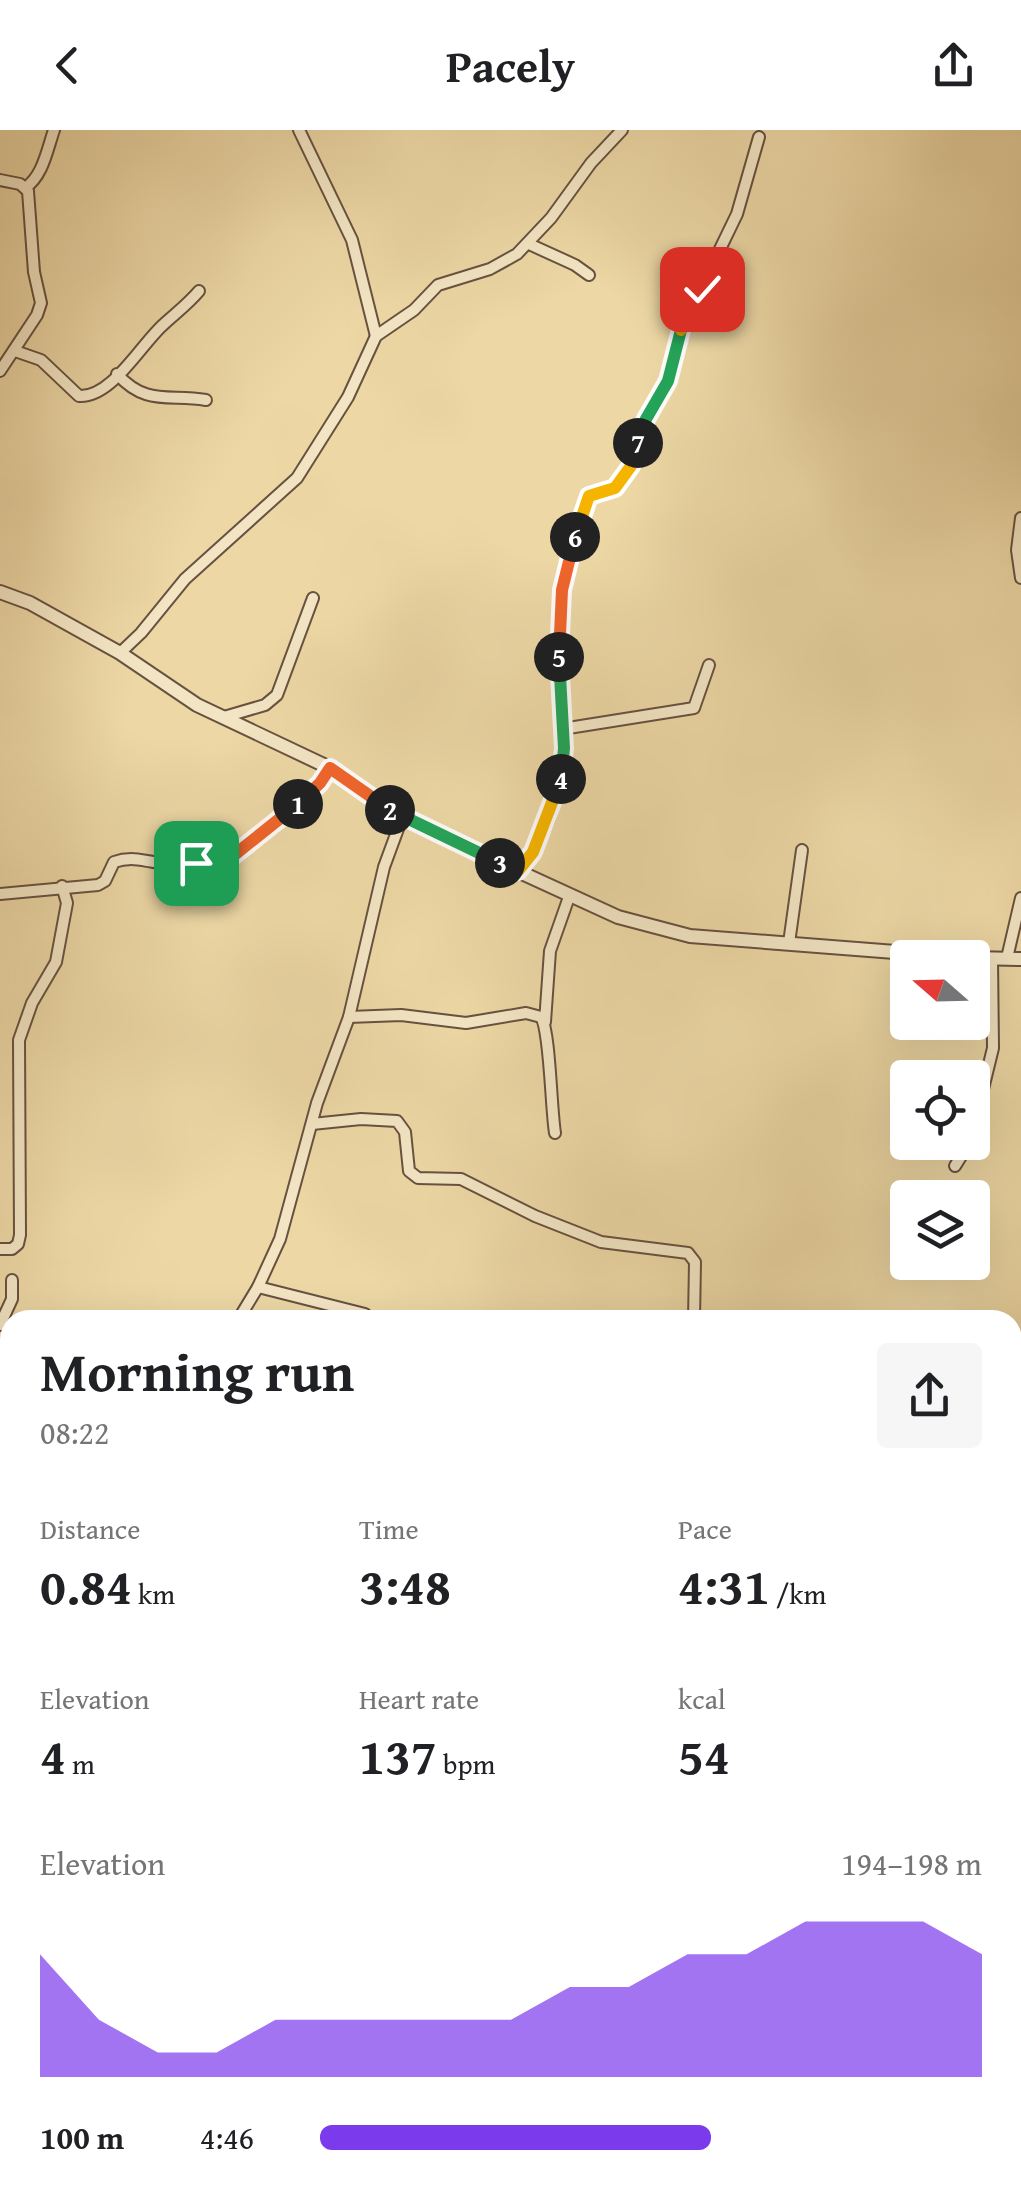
<!DOCTYPE html>
<meta charset="utf-8">
<style>
body{margin:0;font-family:"Gentium Book Plus",serif;background:#f6f6f6;color:#202124;height:100vh;display:flex;flex-direction:column;font-size:38px;white-space:nowrap}
*{box-sizing:border-box;margin:0}
p{font-size:32px;color:#757577}
.icon{flex:none;width:55px;height:55px;fill:none;stroke:currentColor;stroke-width:2;stroke-linecap:round;stroke-linejoin:round}
.map{position:relative;flex:1;overflow:hidden}
.drawer{position:absolute;left:0px;top:1180px;width:1022px;height:888px;display:flex;flex-direction:column;background:#fff;border-radius:30px 30px 0 0;box-shadow:0 10px 40px #0002}
.drawer>*{flex:none}
.needle{width:65px;rotate:290deg}
.controls{position:absolute;left:890px;top:810px;display:grid;gap:20px}
.controls a{display:grid;place-items:center;width:100px;height:100px;border-radius:10px;background:#fff;box-shadow:0 10px 40px #0002;font-size:50px}
.pin{position:absolute;display:grid;place-items:center;width:85px;height:85px;color:#fff;margin:-42px;border-radius:20px;box-shadow:0 5px 15px #0006}
.km{position:absolute;width:50px;height:50px;margin:-25px;border-radius:50%;background:#222;color:#fff;font-size:28px;line-height:50px;text-align:center}
.round{display:grid;place-items:center;flex:none;width:105px;height:105px;border-radius:10px;background:#f6f6f6}
.head{display:flex;align-items:center;justify-content:space-between;height:170px;padding:0 40px}
h1{font-size:55px;font-weight:700;line-height:75px}
.stats{display:grid;grid-template-columns:repeat(3,1fr);gap:15px;height:170px;padding:10px 40px}
.stats div{display:grid;align-content:center}
.stats b{font-size:50px;font-weight:700}
.stats small{font-size:28px;font-weight:400}
.stats p{font-size:28px}
.chart{height:280px;padding:20px 40px}
.chart p{display:flex;justify-content:space-between}
.chart svg{width:100%;height:180px;margin-top:10px;fill:#7c3aed;opacity:.7}
ul{padding:0 40px;list-style:none;font-size:32px}
li{display:grid;grid-template-columns:160px 120px 1fr;align-items:center;height:75px}
li i{height:25px;border-radius:12px;background:#7c3aed}
header{display:flex;justify-content:space-between;align-items:center;height:130px;padding:0 40px;background:#fff;font-size:45px;font-weight:700}
.map>svg:first-child{display:block}
.lines{fill:none;stroke-linecap:round;stroke-linejoin:round}
.minor-casing{stroke:#675240;stroke-width:14}
.tertiary-casing{stroke:#675240;stroke-width:16}
.minor{stroke:#f3e5c4;stroke-width:10}
.tertiary{stroke:#f3e5c4;stroke-width:12}
.split-1-casing{stroke:#fff;stroke-width:20}
.split-2-casing{stroke:#fff;stroke-width:20}
.split-3-casing{stroke:#fff;stroke-width:20}
.split-4-casing{stroke:#fff;stroke-width:20}
.split-5-casing{stroke:#fff;stroke-width:20}
.split-6-casing{stroke:#fff;stroke-width:20}
.split-7-casing{stroke:#fff;stroke-width:20}
.split-8-casing{stroke:#fff;stroke-width:20}
.split-9-casing{stroke:#fff;stroke-width:20}
.split-1{stroke:#f0652b;stroke-width:12}
.split-2{stroke:#f0652b;stroke-width:12}
.split-3{stroke:#22a559;stroke-width:12}
.split-4{stroke:#f5b400;stroke-width:12}
.split-5{stroke:#22a559;stroke-width:12}
.split-6{stroke:#f0652b;stroke-width:12}
.split-7{stroke:#f5b400;stroke-width:12}
.split-8{stroke:#22a559;stroke-width:12}
.split-9{stroke:#f5b400;stroke-width:12}
</style>
<header><svg class="icon" aria-label="back" viewBox="0 0 24 24"><path d="M15 5l-7 7 7 7"/></svg>Pacely<svg class="icon" aria-label="share" viewBox="0 0 24 24"><path d="M12 15V3M7 8l5-5 5 5M5 13v7h14v-7"/></svg></header>
<div class="map">
<svg width="1021" height="2066" viewBox="0 0 1021 2066">
<rect width="100%" height="100%" fill="#ecd7a5"/>
<filter id="stains"><feTurbulence type="fractalNoise" baseFrequency=".002" numOctaves="4"/><feColorMatrix values="0 0 0 0 .2 0 0 0 0 .09 0 0 0 0 .02 0 0 0 .5 -.17"/></filter>
<radialGradient id="worn" r=".72"><stop offset=".6" stop-color="#630" stop-opacity="0"/><stop offset="1" stop-color="#630" stop-opacity=".3"/></radialGradient>
<g class="lines">
<defs>
<g id="minor">
<polyline points="299,0 352,110 376,206"/>
<polyline points="0,50 20,54 28,61 34,142 41,173 37,185 0,241"/>
<path d="M25,58c18,-12 22,-38 29,-58"/>
<polyline points="529,114 575,135 589,145"/>
<path d="M15,221l26,9 38,36c33,2 62,-52 85,-72 12,-11 24,-20 35,-33"/>
<path d="M117,244c29,32 51,20 89,26"/>
<polyline points="1021,388 1017,420 1021,448"/>
<polyline points="120,523 141,503 185,449 297,348 348,267 376,206 414,180 438,155 490,139 517,124 551,88 591,33 622,0"/>
<polyline points="224,587 265,575 277,565 313,468"/>
<polyline points="562,599 694,578 709,535"/>
<path d="M518,741c69,-78 34,-184 43,-277 3,-31 15,-61 24,-90l9,-12 21,-5 16,-21 15,-47 21,-38 11,-45 59,-122 22,-77"/>
<path d="M0,764l98,-9 7,-4 9,-19c23,-8 40,3 62,3 15,-1 33,-1 47,-5 23,-6 93,-71 107,-92"/>
<polyline points="789,813 802,720"/>
<polyline points="1007,828 1021,768"/>
<path d="M349,887l52,-2 65,8 60,-10 15,4c9,13 10,92 14,116"/>
<polyline points="545,892 550,821 569,767"/>
<polyline points="312,994 361,989 397,991 405,1002 409,1041 418,1048 461,1049 535,1086 601,1112 688,1123 695,1132 694,1190"/>
<polyline points="972,1004 993,918 992,828"/>
<polyline points="955,1036 970,1012"/>
<polyline points="0,1119 12,1119 18,1114 20,1105 19,910 32,873 56,832 67,773 62,756"/>
<polyline points="258,1157 365,1184 371,1190"/>
<polyline points="238,1190 258,1157 280,1109 317,973 349,887 384,737 402,688"/>
<polyline points="0,1195 12,1169 12,1150"/>
<polyline points="1012,1261 1021,1234"/>
<polyline points="0,1286 10,1353"/>
<polyline points="1012,1310 1021,1313"/>
<polyline points="10,1482 10,1522"/>
<polyline points="1012,1562 1016,1570 1012,1578"/>
<polyline points="0,1826 10,1813"/>
<polyline points="439,2058 443,2066"/>
<polyline points="819,2058 823,2066"/>
</g>
<g id="tertiary">
<polyline points="0,462 30,473 120,523 197,575 330,638 402,688 618,787 690,806 972,828"/>
<polyline points="972,828 1021,829"/>
<polyline points="0,1541 10,1540"/>
<polyline points="1012,1669 1021,1668"/>
</g>
</defs>
<!-- minor casing -->
<use href="#minor" class="minor-casing"/>
<!-- tertiary casing -->
<use href="#tertiary" class="tertiary-casing"/>
<!-- minor -->
<use href="#minor" class="minor"/>
<!-- tertiary -->
<use href="#tertiary" class="tertiary"/>
</g>
<g class="lines">
<defs>
<polyline id="split-1" points="196,733 225,730 233,726 298,674"/>
<polyline id="split-2" points="298,674 320,653 330,638 390,680"/>
<polyline id="split-3" points="390,680 500,733"/>
<polyline id="split-4" points="500,733 518,741 533,722 561,649"/>
<polyline id="split-5" points="559,527 564,618 561,649"/>
<polyline id="split-6" points="559,527 562,460 575,407"/>
<polyline id="split-7" points="575,407 589,366 615,358 631,336 638,313"/>
<polyline id="split-8" points="638,313 646,289 668,251 681,200"/>
<polyline id="split-9" points="681,200 702,159"/>
</defs>
<!-- split-1 casing -->
<use href="#split-1" class="split-1-casing"/>
<!-- split-2 casing -->
<use href="#split-2" class="split-2-casing"/>
<!-- split-3 casing -->
<use href="#split-3" class="split-3-casing"/>
<!-- split-4 casing -->
<use href="#split-4" class="split-4-casing"/>
<!-- split-5 casing -->
<use href="#split-5" class="split-5-casing"/>
<!-- split-6 casing -->
<use href="#split-6" class="split-6-casing"/>
<!-- split-7 casing -->
<use href="#split-7" class="split-7-casing"/>
<!-- split-8 casing -->
<use href="#split-8" class="split-8-casing"/>
<!-- split-9 casing -->
<use href="#split-9" class="split-9-casing"/>
<!-- split-1 -->
<use href="#split-1" class="split-1"/>
<!-- split-2 -->
<use href="#split-2" class="split-2"/>
<!-- split-3 -->
<use href="#split-3" class="split-3"/>
<!-- split-4 -->
<use href="#split-4" class="split-4"/>
<!-- split-5 -->
<use href="#split-5" class="split-5"/>
<!-- split-6 -->
<use href="#split-6" class="split-6"/>
<!-- split-7 -->
<use href="#split-7" class="split-7"/>
<!-- split-8 -->
<use href="#split-8" class="split-8"/>
<!-- split-9 -->
<use href="#split-9" class="split-9"/>
</g>
<rect width="100%" height="100%" filter="url(#stains)"/>
<rect width="100%" height="100%" fill="url(#worn)"/>
</svg>
<div class="controls">
<a><svg class="needle" viewBox="-14 -14 28 28"><path d="M0-13l5 13h-10z" fill="#e53935"/><path d="M0 13l5-13h-10z" fill="#757577"/></svg></a>
<a><svg class="icon" aria-label="locate" viewBox="0 0 24 24"><circle cx="12" cy="12" r="6"/><path d="M12 2v4M12 18v4M2 12h4M18 12h4"/></svg></a>
<a><svg class="icon" aria-label="layers" viewBox="0 0 24 24"><path d="M12 4l9 5-9 5-9-5zM3 14l9 5 9-5"/></svg></a>
</div>
<div class="pin" style="left:196px;top:733px;background:#1e9e55"><svg class="icon" aria-label="arrive" viewBox="0 0 24 24"><path d="M6 21V4h12l-3 4 3 4H6"/></svg></div>
<div class="pin" style="left:702px;top:159px;background:#d93025"><svg class="icon" aria-label="check" viewBox="0 0 24 24"><path d="M5 12l5 5 9-10"/></svg></div>
<b class="km" style="left:298px;top:674px">1</b>
<b class="km" style="left:390px;top:680px">2</b>
<b class="km" style="left:500px;top:733px">3</b>
<b class="km" style="left:561px;top:649px">4</b>
<b class="km" style="left:559px;top:527px">5</b>
<b class="km" style="left:575px;top:407px">6</b>
<b class="km" style="left:638px;top:313px">7</b>
<section class="drawer">
<div class="head"><div><h1>Morning run</h1><p>08:22</p></div><a class="round"><svg class="icon" aria-label="share" viewBox="0 0 24 24"><path d="M12 15V3M7 8l5-5 5 5M5 13v7h14v-7"/></svg></a></div>
<div class="stats">
<div><p>Distance</p><b>0.84<small> km</small></b></div>
<div><p>Time</p><b>3:48</b></div>
<div><p>Pace</p><b>4:31<small> /km</small></b></div>
</div>
<div class="stats">
<div><p>Elevation</p><b>4<small> m</small></b></div>
<div><p>Heart rate</p><b>137<small> bpm</small></b></div>
<div><p>kcal</p><b>54</b></div>
</div>
<div class="chart"><p><span>Elevation</span>194–198 m</p>
<svg viewBox="0 0 160 44" preserveAspectRatio="none"><path d="M0 44V14L10 30L20 38L30 38L40 30L50 30L60 30L70 30L80 30L90 22L100 22L110 14L120 14L130 6L140 6L150 6L160 14V44z"/></svg>
</div>
<ul>
<li><b>100 m</b>4:46<i style="width:59%"></i></li>
</ul>
</section>
</div>
